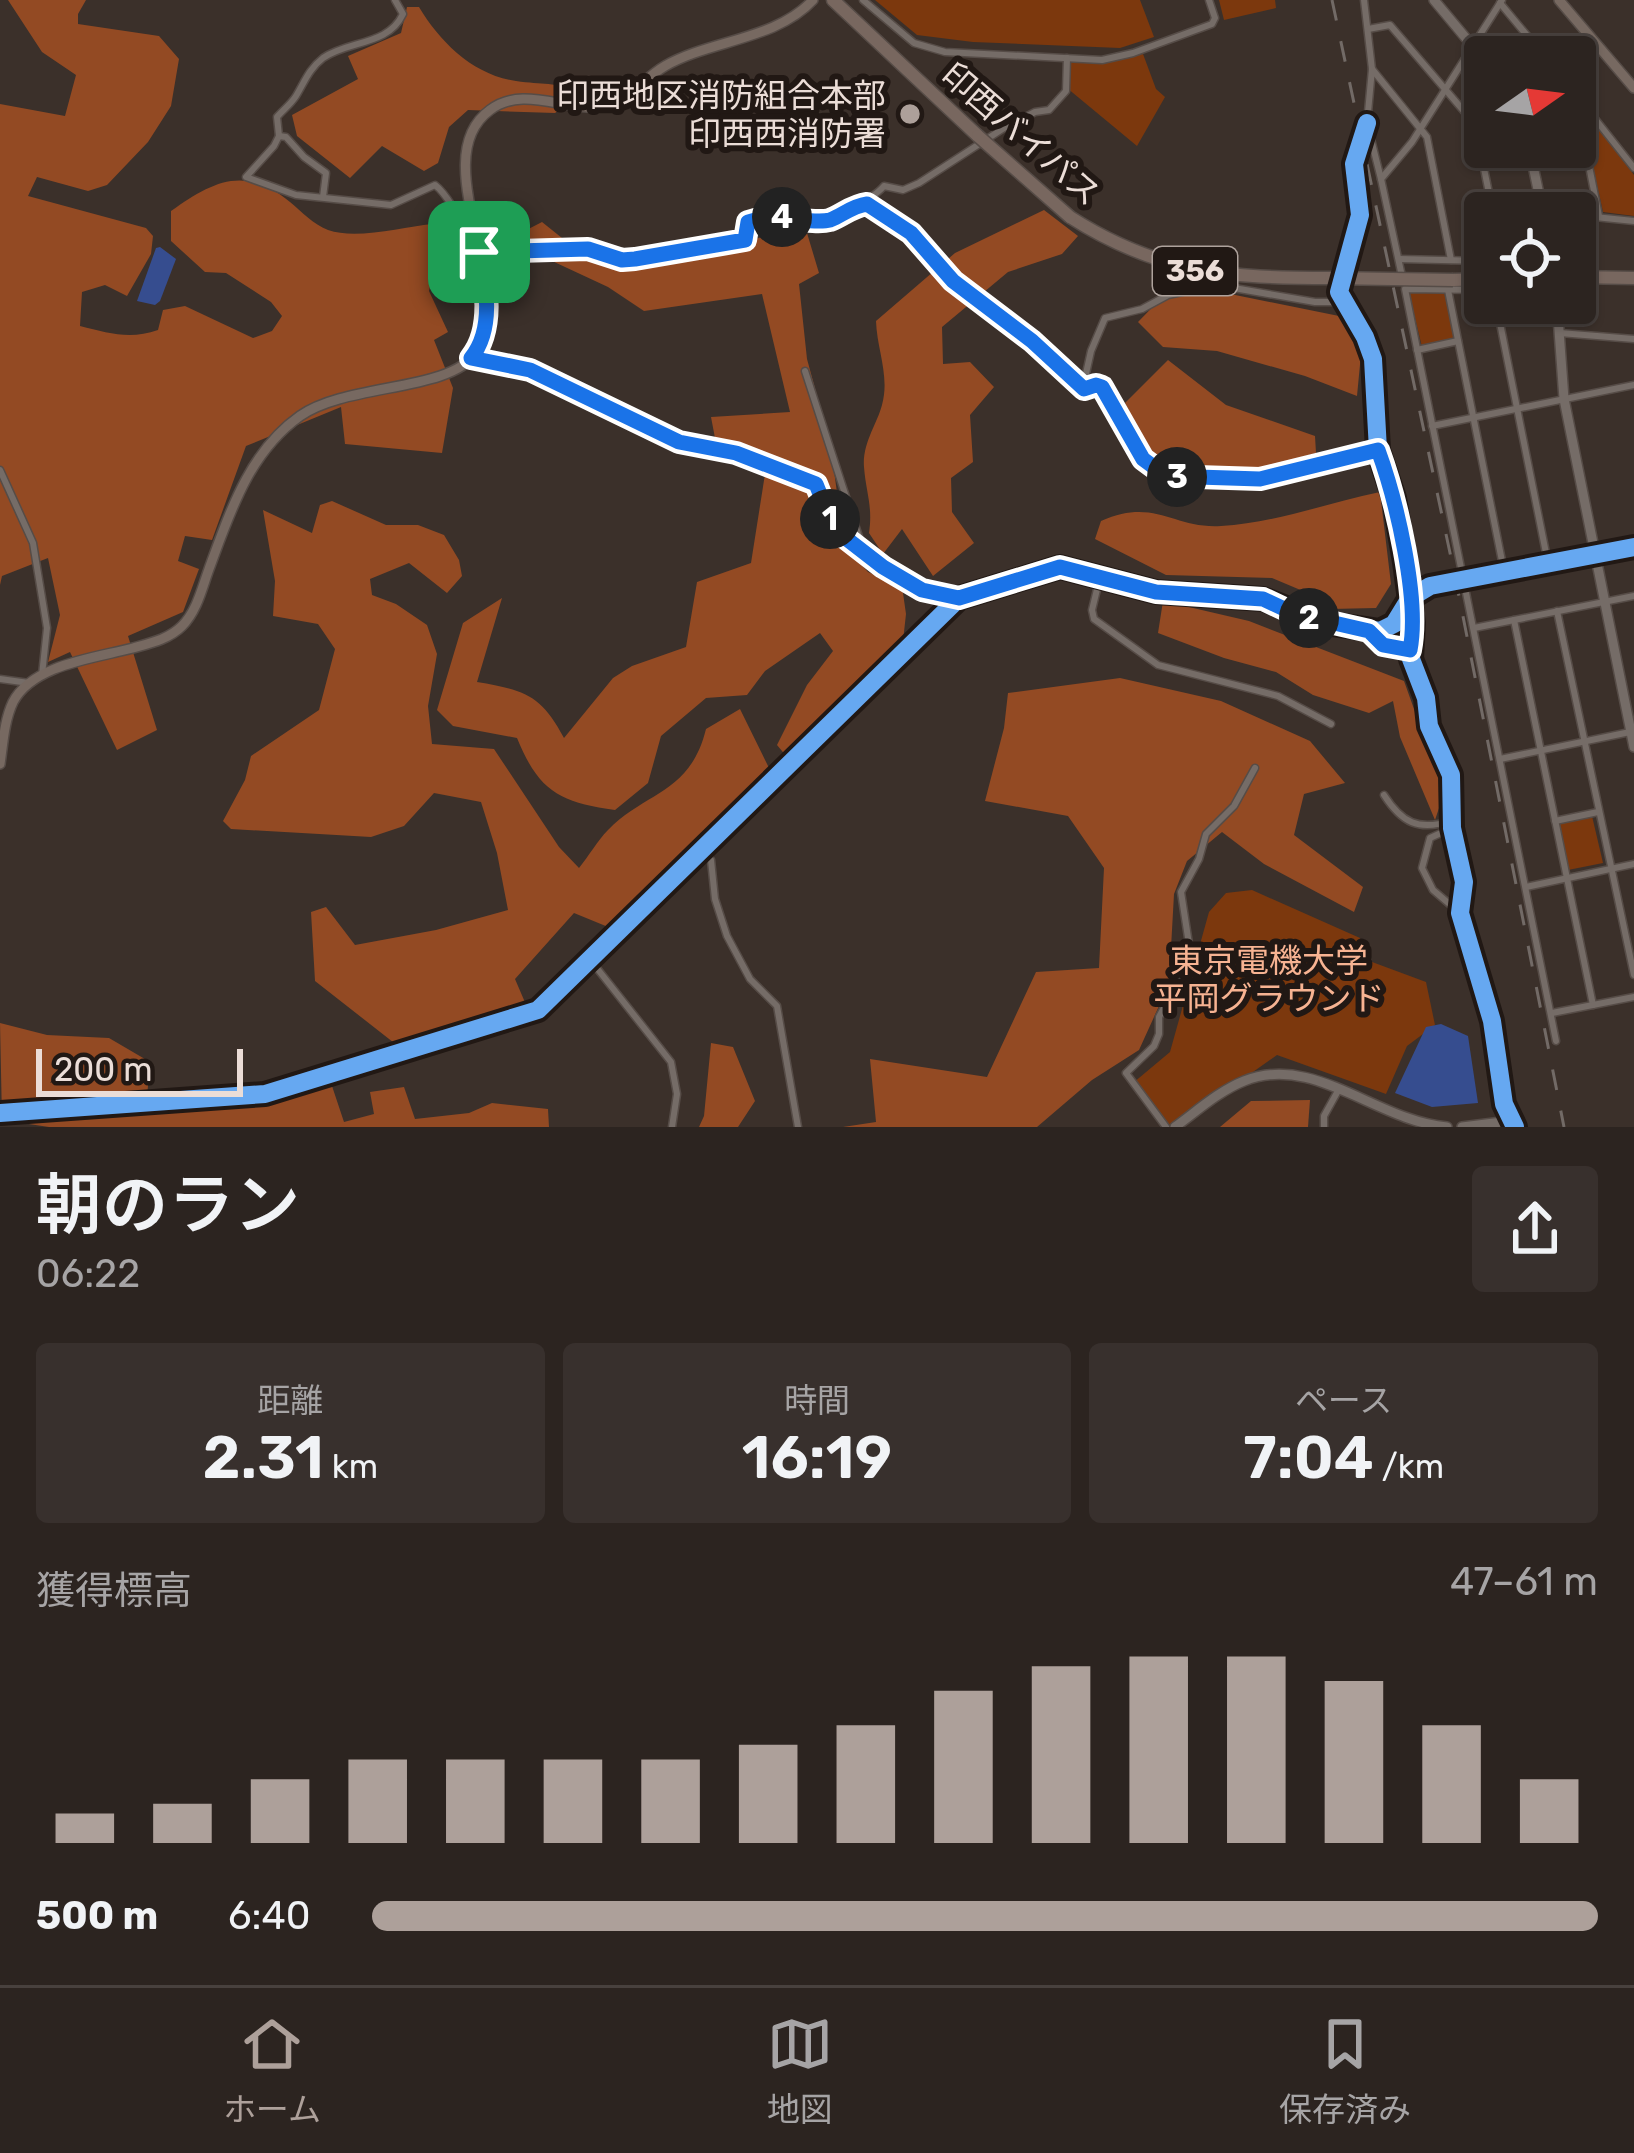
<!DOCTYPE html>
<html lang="ja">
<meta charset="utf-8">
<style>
body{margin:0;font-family:Rubik,"Noto Sans JP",sans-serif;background:#38302d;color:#f1f3f6;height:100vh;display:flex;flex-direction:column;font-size:45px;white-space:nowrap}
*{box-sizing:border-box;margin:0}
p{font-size:39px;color:#a6a4a5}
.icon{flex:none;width:66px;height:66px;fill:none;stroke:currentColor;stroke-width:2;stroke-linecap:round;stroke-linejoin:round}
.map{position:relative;height:1127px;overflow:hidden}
.drawer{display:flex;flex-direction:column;background:#2c2420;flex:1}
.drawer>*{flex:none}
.needle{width:78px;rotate:76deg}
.tools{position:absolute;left:1464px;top:36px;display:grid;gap:24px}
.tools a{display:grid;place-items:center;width:132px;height:132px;border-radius:12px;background:#2c2420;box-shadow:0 3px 9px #0004,0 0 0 3px #48413e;font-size:60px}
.scale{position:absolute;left:36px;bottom:30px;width:207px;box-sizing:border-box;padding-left:12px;border:6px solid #ebddd7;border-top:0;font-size:33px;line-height:42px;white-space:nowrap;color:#ebddd7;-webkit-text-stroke:9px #211814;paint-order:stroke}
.pin{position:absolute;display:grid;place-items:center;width:102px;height:102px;color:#fff;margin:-51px;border-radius:24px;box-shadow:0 6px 18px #0006}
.km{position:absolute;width:60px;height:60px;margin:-30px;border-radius:50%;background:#222;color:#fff;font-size:33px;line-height:60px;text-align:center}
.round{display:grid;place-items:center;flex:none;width:126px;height:126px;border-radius:12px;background:#38302d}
.overview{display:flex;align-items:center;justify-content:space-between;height:204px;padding:0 36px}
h1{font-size:66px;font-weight:600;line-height:90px}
.stats{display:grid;grid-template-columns:repeat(3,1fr);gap:18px;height:204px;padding:12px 36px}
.stats div{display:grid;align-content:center;border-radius:12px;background:#38302d;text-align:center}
.stats b{font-size:60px;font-weight:600}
.stats small{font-size:33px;font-weight:400}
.stats p{font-size:33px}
.chart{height:336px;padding:24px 36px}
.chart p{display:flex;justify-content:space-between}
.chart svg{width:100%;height:216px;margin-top:12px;stroke:#ada09a;stroke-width:6}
ul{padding:0 36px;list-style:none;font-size:39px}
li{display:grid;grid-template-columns:192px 144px 1fr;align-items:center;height:90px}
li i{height:30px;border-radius:15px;background:#ada09a}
.dock{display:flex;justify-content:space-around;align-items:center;height:168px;border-top:3px solid #48413e;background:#2c2420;font-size:33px;color:#a6a4a5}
.dock a{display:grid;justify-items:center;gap:6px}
.dock .current{color:#ada09a}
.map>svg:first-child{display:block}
.green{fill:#7c380d}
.forest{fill:#934a23}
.water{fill:#364d8f}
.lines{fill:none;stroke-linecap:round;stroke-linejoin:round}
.street-casing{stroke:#564c47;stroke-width:9}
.secondary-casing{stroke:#564c47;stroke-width:12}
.primary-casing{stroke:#564c47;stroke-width:12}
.highway-casing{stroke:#564c47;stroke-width:15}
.street{stroke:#756c67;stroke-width:6}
.secondary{stroke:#756c67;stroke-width:9}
.primary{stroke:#776961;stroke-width:9}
.highway{stroke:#78675f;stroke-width:12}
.rail{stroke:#726a66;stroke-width:3;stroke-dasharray:21 21;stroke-linecap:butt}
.highway-bridge-casing{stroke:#564c47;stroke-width:15;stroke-linecap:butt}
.highway-bridge{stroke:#78675f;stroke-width:12}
.cycleway-casing{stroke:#211814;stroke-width:26}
.cycleway{stroke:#66a8f1;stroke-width:18}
.route-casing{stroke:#fff;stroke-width:24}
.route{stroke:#1a73e8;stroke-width:15}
.poi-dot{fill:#ada09a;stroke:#211814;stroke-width:4.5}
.labels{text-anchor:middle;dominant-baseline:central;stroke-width:12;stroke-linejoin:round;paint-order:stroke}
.shield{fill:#211814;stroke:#aea29c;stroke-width:3}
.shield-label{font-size:30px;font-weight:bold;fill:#ebddd7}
.poi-label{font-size:33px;fill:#ebddd7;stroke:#211814;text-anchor:end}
.street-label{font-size:33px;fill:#ebddd7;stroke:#211814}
.park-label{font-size:33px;fill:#f7b392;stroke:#211814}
</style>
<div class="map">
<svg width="1634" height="1127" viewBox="0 0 1634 1127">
<rect width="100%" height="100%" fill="#3b302a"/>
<!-- green -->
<g class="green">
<polygon points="875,0 1140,0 1154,37 1120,48 973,42 917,35"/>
<polygon points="1219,0 1275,0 1276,8 1224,20"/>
<polygon points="1143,54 1156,89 1165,97 1137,146 1067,88 1071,62 1103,64"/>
<polygon points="1579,103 1634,175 1634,216 1603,212"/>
<polygon points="1444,292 1455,338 1422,347 1409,293"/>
<polygon points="1592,816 1603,863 1568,870 1558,822"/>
<polygon points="1252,890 1360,938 1364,959 1426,982 1435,1025 1407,1046 1386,1094 1277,1055 1175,1127 1166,1127 1133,1083 1170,1052 1209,912 1226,893"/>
</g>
<!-- forest -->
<g class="forest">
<path d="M8,0h78l-8,14v10l81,12 20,23 -8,47 -23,36 -41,43 -19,6 -51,-14 -9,19 118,32 7,8 -2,18 -24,42 -22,-11 -23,7 -2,34c28,7 50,14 78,4l5,-20 22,-4 68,32 19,-7 10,-15 -11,-14 -45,-29 -21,-1 -34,-31v-30c41,-29 73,-47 119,-9 12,10 23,22 38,28 28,10 75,-3 104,-6l9,6 -12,61 19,41 -14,8 19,48 -11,65 -97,-9 -4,-37 -95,39 -34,94 -27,-4 -7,25 21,8 -16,43 -55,24 29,94 -40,20 -47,-98 -22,10 12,-47 -12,-57 -46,18 -2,9v-481l65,12 11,-41 -34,-23z"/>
<path d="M407,7h12c21,35 54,68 97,74 27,4 38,0 65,12l-26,20 -87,-3 -19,17 -11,36 -14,8 -42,-25 -32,32 -53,-42 -5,-21 66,-36 -10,-23 53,-23z"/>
<path d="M1044,210l34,26 -16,18 -54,18 -66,55 1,37 27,-2 24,25 -24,28 3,47 -22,16 1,34 22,31 -41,33 -31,-47 -19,25 -14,-21c4,-27 -3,-40 -5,-66 -2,-23 13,-43 18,-62 8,-29 -5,-55 -6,-84l79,-68z"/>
<path d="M542,222l40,32 40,12 56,-5 105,-30 24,2 12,40 -20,11 8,75 24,88 9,69 16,43 12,13 34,14 4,28 -3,27 -116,116 -10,-12 30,-60 26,-34 -13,-18 -55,38 -18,24 -41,3 -45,38 -13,47 -33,27c-55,-8 -76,-18 -98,-72l-64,-12 -16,-16 26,-87 39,-25 -25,84c47,8 64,12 87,56l49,-60 19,-12 54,-19 11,-65 54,-19 17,-108 -53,-17 -4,-21 79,-5 -28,-118 -118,17 -36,-24 -101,-47z"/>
<polygon points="1176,283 1339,316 1361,354 1357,396 1305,376 1217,351 1163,347 1138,322"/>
<polygon points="1168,360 1226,405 1315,436 1316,453 1247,472 1157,466 1125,403"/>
<path d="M1380,492l11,92 -15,24 -46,1 -20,-15 -38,-16 -106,-3 -71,-36 6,-18c54,-24 72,8 120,5 54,-3 106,-23 159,-34z"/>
<path d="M332,501l54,24h32l26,10 15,25 3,16 -15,17 -38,-30 -39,16 2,16 24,9 31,21 10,29 -9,52 4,38 62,5 65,98 20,21c10,-12 18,-27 29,-38 38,-39 82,-36 98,-101l34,-20 30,61 -28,35 -129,124 -39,-16 -59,66 12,28 -129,39 -83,-65 -4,-69 15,-5 29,38 81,-15 72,-20 -11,-57 -16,-51 -47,-9 -30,33 -33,11 -140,-8 -8,-8 22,-41 6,-24 68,-46 16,-61 -17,-25 -45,-8 2,-35 -12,-71 49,23 8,-28z"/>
<polygon points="1163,601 1249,621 1404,681 1444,793 1435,820 1400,737 1393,701 1369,713 1313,695 1276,672 1224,658 1158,633"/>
<polygon points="1120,678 1221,701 1310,741 1345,783 1304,794 1294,835 1363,887 1354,912 1264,864 1222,832 1187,861 1174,894 1169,984 1139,1050 1092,1080 1037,1127 843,1127 876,1122 870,1059 987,1077 1036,972 1099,968 1104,868 1068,816 985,801 1004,728 1008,693"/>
<polygon points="0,1023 47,1035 109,1038 150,1062 146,1109 258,1103 331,1083 344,1122 374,1114 370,1092 404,1087 415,1119 469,1113 492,1103 548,1109 549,1127 49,1127 2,1120"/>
<polygon points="711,1043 733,1047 755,1101 738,1127 699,1127 704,1116"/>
<polygon points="1310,1100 1308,1127 1220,1127 1251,1101"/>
</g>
<!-- water -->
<g class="water">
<polygon points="160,247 176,259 160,301 155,305 137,301 156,248"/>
<polygon points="1441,1024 1468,1036 1478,1103 1432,1107 1395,1093 1426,1027"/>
</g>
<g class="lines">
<defs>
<g id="street">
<path d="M395,0l8,14c-15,32 -54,26 -80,44 -14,11 -18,23 -27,38 -5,8 -13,14 -19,21l2,19 -5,10 -28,31 50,18 95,10 44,-20c16,12 21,35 37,44"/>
<polyline points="863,0 914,43 945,52 1102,60 1133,53 1212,24 1215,18 1209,0"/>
<polyline points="1364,0 1372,69 1367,123 1381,179"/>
<polyline points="1500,3 1545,57"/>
<polyline points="1368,29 1390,25 1475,124 1493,213"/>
<polyline points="1372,69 1427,137 1451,260"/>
<polyline points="1575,96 1599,216"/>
<polyline points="1577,96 1634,168"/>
<polyline points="1367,123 1354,164 1360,215 1339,292 1365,337 1373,359 1378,450 1394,498 1405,562 1413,623 1411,659 1426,698 1429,726 1451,775 1452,828 1464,882 1460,913 1492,1021 1504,1104 1515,1127"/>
<polyline points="279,136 286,137 304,157 326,173 323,197"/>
<polyline points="867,204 911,233 953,281 1032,341 1082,388 1102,387 1143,459 1166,476 1260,479 1377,450"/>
<polyline points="1575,215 1634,221"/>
<path d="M481,252l107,-3 34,11 13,-1 110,-19 3,-18c30,-11 55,3 79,-1 12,-3 49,-25 57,-35l19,4 16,-7 85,-55 31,-16 14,-2 17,-19 1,-33"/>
<polyline points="1399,259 1485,261"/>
<polyline points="1403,281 1381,179 1412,142 1502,0"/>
<polyline points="1228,287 1315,302 1344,302"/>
<polyline points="1448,290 1504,571"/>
<polyline points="1485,290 1405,289 1556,1041"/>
<polyline points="1496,303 1548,563"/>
<polyline points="1560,333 1634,339"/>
<polyline points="1417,350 1458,341"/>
<polyline points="471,359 530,371 621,411 679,443 735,453 816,484 834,529 863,549"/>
<path d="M805,371l58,178c27,29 59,41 96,49"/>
<polyline points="1083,387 1091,351 1105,318 1142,309 1168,295 1200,288 1227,287"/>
<polyline points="1432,426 1634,385"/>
<polyline points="0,470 33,543 47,628 42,675"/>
<polyline points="1100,577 1092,610 1094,619 1158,665 1278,696 1331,724"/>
<polyline points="1557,611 1634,975"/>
<polyline points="1514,620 1593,1005"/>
<polyline points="1474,628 1634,596"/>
<polyline points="1369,631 1383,645 1410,650"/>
<polyline points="0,679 29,683"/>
<polyline points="1500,759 1630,732"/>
<path d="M1384,795c18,28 34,36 67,26"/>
<polyline points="1555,821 1598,812"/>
<polyline points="1452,828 1430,838 1422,868 1433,890 1460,913"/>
<polyline points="702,852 711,860 715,899 727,936 750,979 777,1006 798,1127"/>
<polyline points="1526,887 1634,864"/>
<polyline points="592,962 671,1062 677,1094 672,1127"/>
<polyline points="1552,1013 1634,997"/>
<polyline points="1166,1127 1126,1073 1154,1046 1159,1034 1159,1017 1181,976 1189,944 1181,892 1199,859 1206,834 1234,806 1255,768"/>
<polyline points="1324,1127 1324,1116 1339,1089"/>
</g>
<g id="secondary">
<polyline points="1434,0 1485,61"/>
<polyline points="1529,147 1543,213"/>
<polyline points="1557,303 1564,399 1634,747"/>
<polyline points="0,1113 265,1094 538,1010 959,598 1060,567 1156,592 1263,599 1325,623 1380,631 1394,624 1410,598 1430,586 1634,547"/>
<path d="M1175,1127c22,-16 44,-36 69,-46 70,-28 132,40 203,46"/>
<polyline points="1462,1127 1510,1121"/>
</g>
<g id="primary">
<polyline points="1559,0 1634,88"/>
<path d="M0,764c3,-20 4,-43 13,-62 20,-38 83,-44 120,-54 18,-5 36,-9 49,-22 15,-15 20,-38 27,-57 21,-57 40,-117 91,-153 47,-33 149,-24 176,-63 43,-64 -53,-194 14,-243 34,-26 77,3 115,-4 24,-5 39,-28 60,-40 45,-26 111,-26 148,-66"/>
</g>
<g id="highway">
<polyline points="833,0 978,136"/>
<path d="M1070,217c89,57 160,61 261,61"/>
<polyline points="1575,277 1634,278"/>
<polyline points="1453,280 1485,279"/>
</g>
</defs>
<!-- street casing -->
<use href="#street" class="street-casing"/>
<!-- secondary casing -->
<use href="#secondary" class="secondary-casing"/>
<!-- primary casing -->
<use href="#primary" class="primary-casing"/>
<!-- highway casing -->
<use href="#highway" class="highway-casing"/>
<!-- street -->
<use href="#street" class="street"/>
<!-- secondary -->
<use href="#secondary" class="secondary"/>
<!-- primary -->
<use href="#primary" class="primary"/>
<!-- highway -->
<use href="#highway" class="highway"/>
<!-- rail -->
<polyline class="rail" points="1332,0 1456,581 1564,1127"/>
<defs>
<g id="highway-bridge">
<polyline points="978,136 1070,217"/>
<polyline points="1331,278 1453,280"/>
</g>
</defs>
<!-- highway-bridge casing -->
<use href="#highway-bridge" class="highway-bridge-casing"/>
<!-- highway-bridge -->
<use href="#highway-bridge" class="highway-bridge"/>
<defs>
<g id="cycleway">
<polyline points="1367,123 1354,164 1360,215 1339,292 1365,337 1373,359 1378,450 1394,498 1405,562 1413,623 1411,659 1426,698 1429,726 1451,775 1452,828 1464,882 1460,913 1492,1021 1504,1104 1515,1127"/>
<polyline points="0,1113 265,1094 538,1010 959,598 1060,567 1156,592 1263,599 1325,623 1380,631 1394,624 1410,598 1430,586 1634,547"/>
</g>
</defs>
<!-- cycleway casing -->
<use href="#cycleway" class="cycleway-casing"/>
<!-- cycleway -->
<use href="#cycleway" class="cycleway"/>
</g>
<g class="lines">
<defs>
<path id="route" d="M867,204l44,29 42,48 79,60 52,48 12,-4 6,2 41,72 23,17 94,3 118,-29c18,49 42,149 32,200l-27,-5 -14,-14 -74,-17 -32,-15 -107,-7 -96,-25 -101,31 -37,-8 -39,-23 -49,-38 -18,-45 -80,-31 -57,-11 -149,-72 -59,-12c23,-28 16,-73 8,-106l109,-3 34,11 13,-1 110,-19 3,-18c28,-10 63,3 82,-2 13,-5 22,-14 37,-16z"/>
</defs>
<!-- route casing -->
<use href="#route" class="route-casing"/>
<!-- route -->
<use href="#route" class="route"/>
</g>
<!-- markers -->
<circle class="poi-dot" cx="910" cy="114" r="12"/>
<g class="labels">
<!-- shield labels -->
<rect class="shield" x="1153" y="247" width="84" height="48" rx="9"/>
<g class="shield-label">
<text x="1195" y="271">356</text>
</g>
<!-- poi labels -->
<g class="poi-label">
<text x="886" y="95">印西地区消防組合本部<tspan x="886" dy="38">印西西消防署</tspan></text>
</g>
<!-- street labels -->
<g class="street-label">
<text transform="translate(1021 134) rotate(41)">印西バイパス</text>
</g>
<!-- park labels -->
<g class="park-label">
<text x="1269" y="960">東京電機大学<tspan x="1269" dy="38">平岡グラウンド</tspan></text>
</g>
</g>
</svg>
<div class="tools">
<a><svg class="needle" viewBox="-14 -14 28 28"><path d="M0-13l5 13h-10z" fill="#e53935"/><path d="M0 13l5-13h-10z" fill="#a6a4a5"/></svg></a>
<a><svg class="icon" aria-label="locate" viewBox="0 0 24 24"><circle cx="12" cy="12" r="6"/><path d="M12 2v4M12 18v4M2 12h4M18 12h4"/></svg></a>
</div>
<div class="scale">200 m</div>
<div class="pin" style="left:479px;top:252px;background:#1e9e55"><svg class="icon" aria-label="arrive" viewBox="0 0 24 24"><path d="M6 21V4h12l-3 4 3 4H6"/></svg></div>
<b class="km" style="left:830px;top:519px">1</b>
<b class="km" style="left:1309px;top:618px">2</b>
<b class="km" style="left:1177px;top:477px">3</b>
<b class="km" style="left:782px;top:217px">4</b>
</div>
<section class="drawer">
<div class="overview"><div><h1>朝のラン</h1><p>06:22</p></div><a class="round"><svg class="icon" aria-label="share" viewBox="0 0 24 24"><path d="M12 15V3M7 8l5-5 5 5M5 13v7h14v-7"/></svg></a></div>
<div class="stats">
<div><p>距離</p><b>2.31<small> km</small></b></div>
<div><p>時間</p><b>16:19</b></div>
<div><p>ペース</p><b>7:04<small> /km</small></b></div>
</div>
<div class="chart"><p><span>獲得標高</span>47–61 m</p>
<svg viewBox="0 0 160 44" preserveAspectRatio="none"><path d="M5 44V38M15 44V36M25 44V31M35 44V27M45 44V27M55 44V27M65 44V27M75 44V24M85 44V20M95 44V13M105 44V8M115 44V6M125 44V6M135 44V11M145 44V20M155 44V31"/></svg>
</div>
<ul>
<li><b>500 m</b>6:40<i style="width:100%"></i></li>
</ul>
</section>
<nav class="dock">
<a class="current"><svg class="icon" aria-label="home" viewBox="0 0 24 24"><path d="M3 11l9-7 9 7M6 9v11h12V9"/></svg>ホーム</a>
<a><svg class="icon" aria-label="map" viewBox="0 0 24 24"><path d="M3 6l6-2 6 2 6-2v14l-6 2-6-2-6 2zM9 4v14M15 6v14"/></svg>地図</a>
<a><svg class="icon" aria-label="saved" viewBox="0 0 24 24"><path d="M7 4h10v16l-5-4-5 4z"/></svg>保存済み</a>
</nav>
